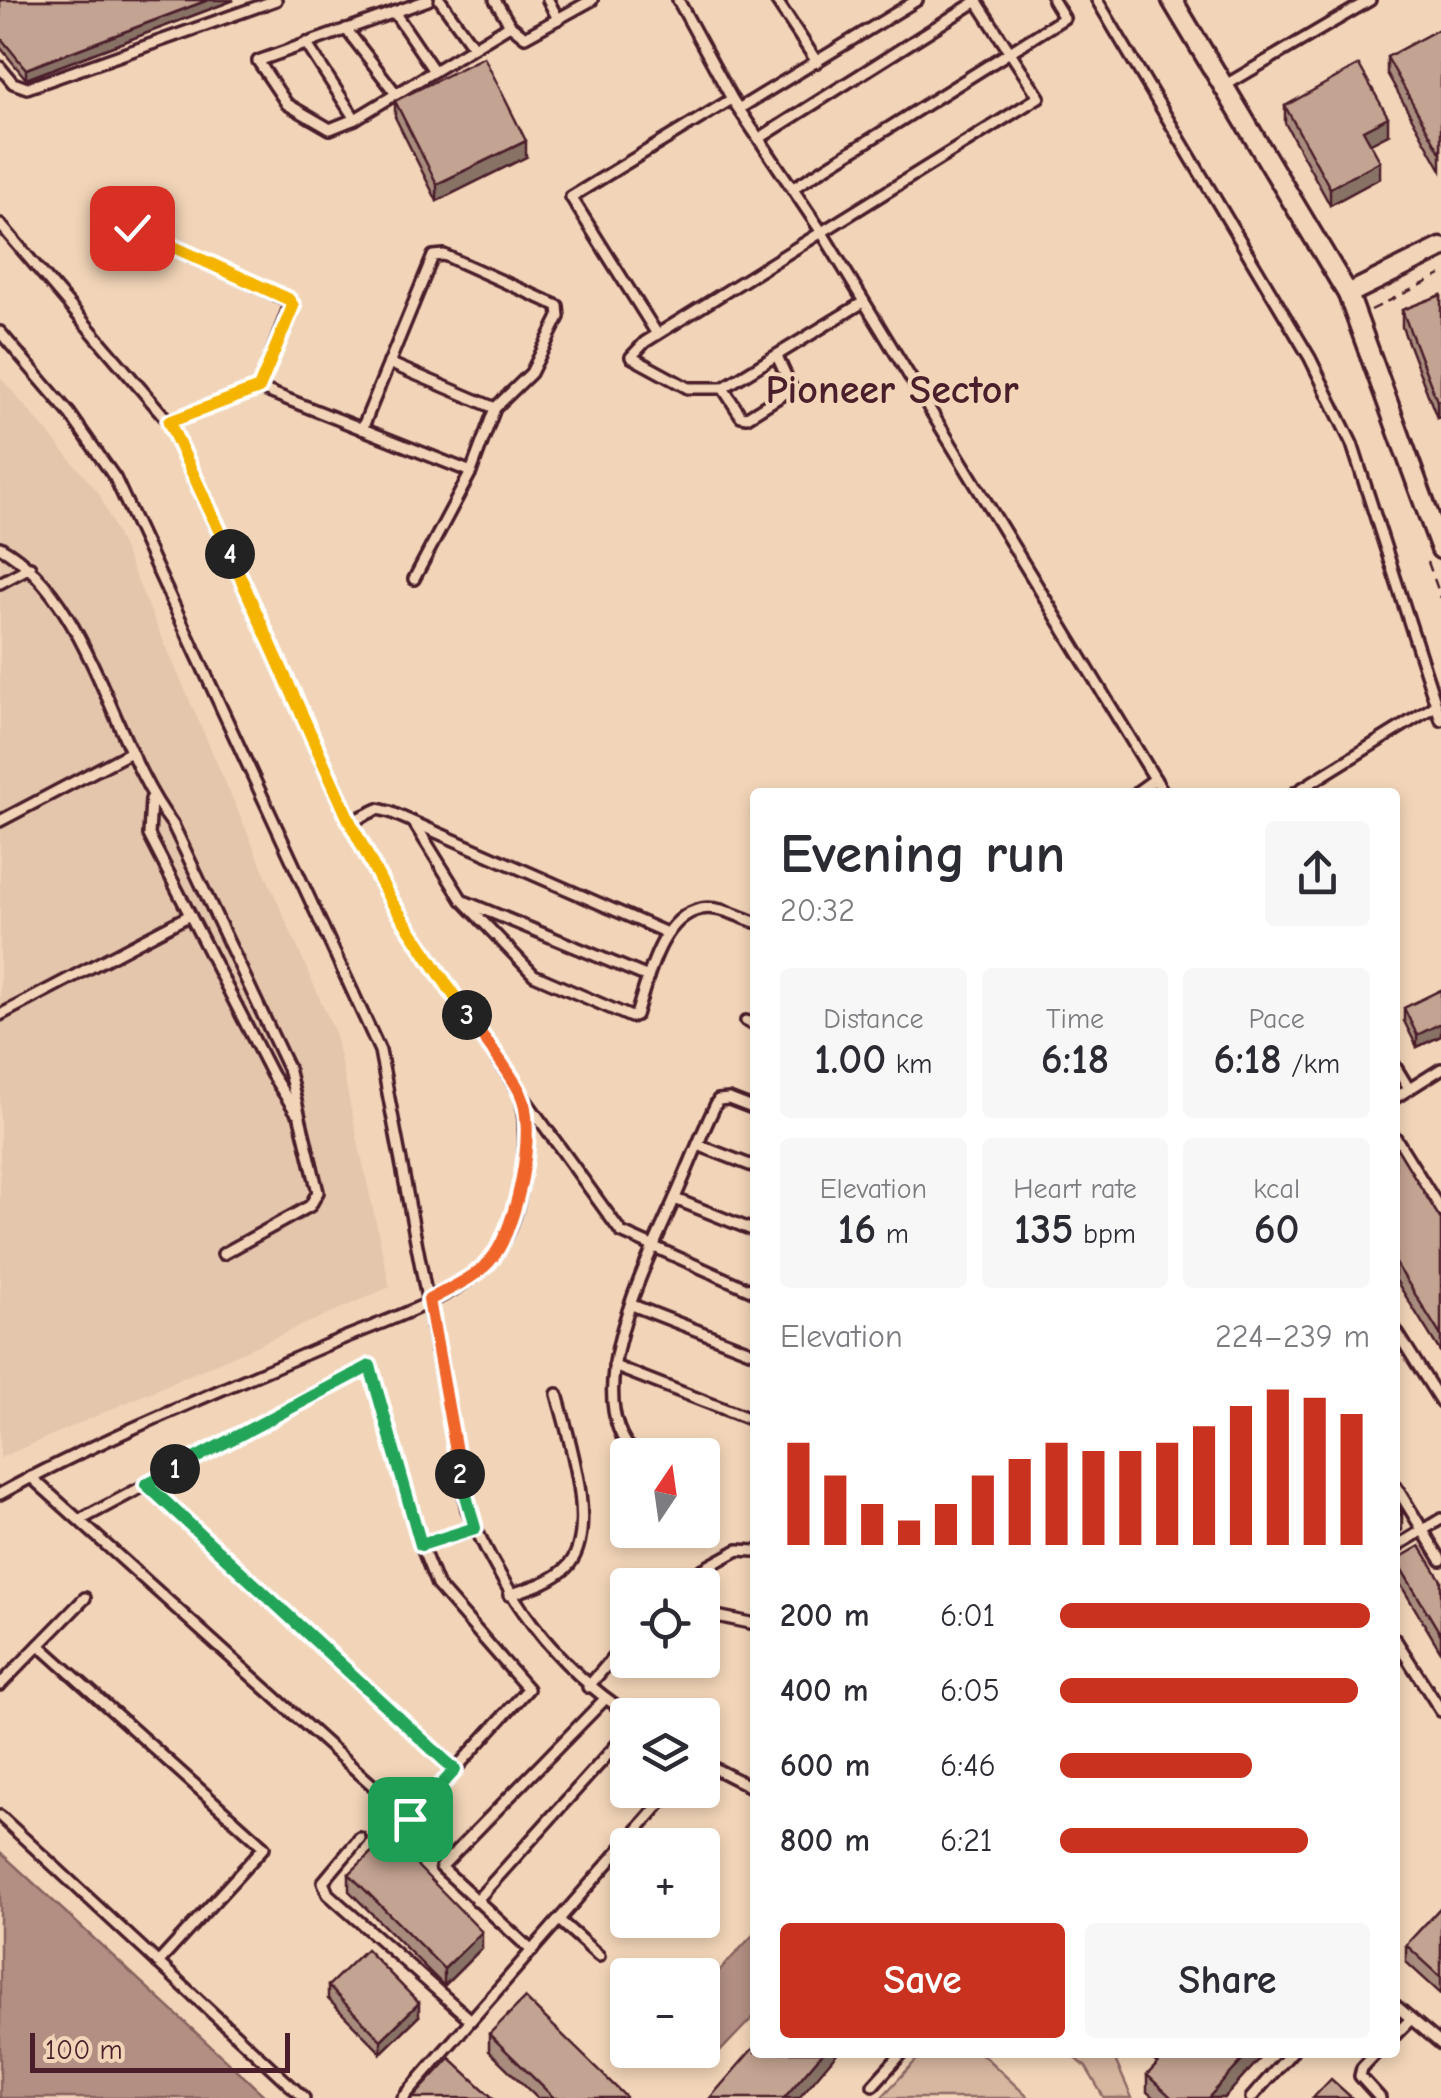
<!DOCTYPE html>
<meta charset="utf-8">
<style>
body{margin:0;font-family:"Comic Neue",sans-serif;background:#f7f7f7;color:#2b2b33;height:100vh;display:flex;flex-direction:column;font-size:38px;white-space:nowrap}
*{box-sizing:border-box;margin:0}
p{font-size:32px;color:#7c7c81}
.icon{flex:none;width:55px;height:55px;fill:none;stroke:currentColor;stroke-width:2;stroke-linecap:round;stroke-linejoin:round}
.map{position:relative;flex:1;overflow:hidden}
.side{position:absolute;left:750px;top:788px;width:650px;height:1270px;display:flex;flex-direction:column;background:#fff;border-radius:10px;box-shadow:0 5px 15px #0003}
.side>*{flex:none}
.needle{width:65px;rotate:13deg}
.controls{position:absolute;left:610px;top:1438px;display:grid;gap:20px}
.controls a{display:grid;place-items:center;width:110px;height:110px;border-radius:10px;background:#fff;box-shadow:0 5px 15px #0003;font-size:50px}
.scale{position:absolute;left:30px;bottom:25px;width:260px;box-sizing:border-box;padding-left:10px;border:5px solid #4a1f2b;border-top:0;font-size:28px;line-height:35px;white-space:nowrap;color:#4a1f2b;-webkit-text-stroke:8px #f2d5b8;paint-order:stroke}
.pin{position:absolute;display:grid;place-items:center;width:85px;height:85px;color:#fff;margin:-42px;border-radius:20px;box-shadow:0 5px 15px #0006}
.km{position:absolute;width:50px;height:50px;margin:-25px;border-radius:50%;background:#222;color:#fff;font-size:28px;line-height:50px;text-align:center}
.round{display:grid;place-items:center;flex:none;width:105px;height:105px;border-radius:10px;background:#f7f7f7}
.overview{display:flex;align-items:center;justify-content:space-between;height:170px;padding:0 30px}
h1{font-size:55px;font-weight:700;line-height:75px}
.metrics{display:grid;grid-template-columns:repeat(3,1fr);gap:15px;height:170px;padding:10px 30px}
.metrics div{display:grid;align-content:center;border-radius:10px;background:#f7f7f7;text-align:center}
.metrics b{font-size:42px;font-weight:700}
.metrics small{font-size:28px;font-weight:400}
.metrics p{font-size:28px}
.chart{height:280px;padding:20px 30px}
.chart p{display:flex;justify-content:space-between}
.chart svg{width:100%;height:180px;margin-top:10px;stroke:#c8321e;stroke-width:6}
.cta{display:flex;gap:20px;margin-top:auto;padding:20px 30px}
.cta a{flex:1;height:115px;border-radius:10px;background:#c8321e;color:#fff;font-size:40px;font-weight:700;line-height:115px;text-align:center}
.cta a+a{background:#f7f7f7;color:#2b2b33}
ul{padding:0 30px;list-style:none;font-size:32px}
li{display:grid;grid-template-columns:160px 120px 1fr;align-items:center;height:75px}
li i{height:25px;border-radius:12px;background:#c8321e}
.map>svg:first-child{display:block}
.built{fill:#e4c6ac}
.green{fill:#d7b7a0;stroke:#906b66;stroke-width:2.5}
.water{fill:#b28f82;stroke:#88625f;stroke-width:2.5}
.lines{fill:none;stroke-linecap:round;stroke-linejoin:round}
.service-casing{stroke:#4a1f2b;stroke-width:16}
.minor-casing{stroke:#4a1f2b;stroke-width:25}
.path{stroke:#4a1f2b;stroke-width:2.5;stroke-dasharray:10 8;stroke-linecap:butt}
.service{stroke:#f2d5b8;stroke-width:9}
.minor{stroke:#f2d5b8;stroke-width:18}
.wall{fill:#a88c7d;stroke:#4a1f2b;stroke-width:2.5}
.shaded-wall{fill:#887266;stroke:#4a1f2b;stroke-width:2.5}
.building{fill:#c3a391;stroke:#4a1f2b;stroke-width:2.5}
.split-1-casing{stroke:#fff;stroke-width:20}
.split-2-casing{stroke:#fff;stroke-width:20}
.split-3-casing{stroke:#fff;stroke-width:20}
.split-4-casing{stroke:#fff;stroke-width:20}
.split-5-casing{stroke:#fff;stroke-width:20}
.split-1{stroke:#22a559;stroke-width:12}
.split-2{stroke:#22a559;stroke-width:12}
.split-3{stroke:#f0652b;stroke-width:12}
.split-4{stroke:#f5b400;stroke-width:12}
.split-5{stroke:#f5b400;stroke-width:12}
.labels{text-anchor:middle;dominant-baseline:central;stroke-width:8;stroke-linejoin:round;paint-order:stroke}
.neighbourhood-label{font-size:40px;font-weight:bold;fill:#4a1f2b;stroke:#f2d5b8}
</style>
<div class="map">
<svg width="1441" height="2098" viewBox="0 0 1441 2098">
<rect width="100%" height="100%" fill="#f2d5b8"/>
<filter id="ink" filterUnits="userSpaceOnUse"><feTurbulence type="fractalNoise" baseFrequency=".01" numOctaves="2"/><feDisplacementMap in="SourceGraphic" scale="20" xChannelSelector="R" yChannelSelector="G"/><feConvolveMatrix kernelMatrix="1 2 1 2 8 2 1 2 1" color-interpolation-filters="sRGB"/></filter>
<g filter="url(#ink)">
<!-- built -->
<polygon class="built" points="0,377 99,493 334,1031 390,1287 0,1458"/>
<!-- green -->
<g class="green">
<polygon points="924,2052 981,2053 1029,2098 881,2098"/>
<polygon points="1070,2053 1112,2053 1132,2098 1104,2098 1086,2067"/>
</g>
<!-- water -->
<g class="water">
<polygon points="0,1852 267,2098 0,2098"/>
<polygon points="755,1933 755,2015 712,2060 702,2050 703,1988"/>
</g>
<g class="lines">
<defs>
<g id="service">
<polyline points="428,0 258,61 287,104 330,129 355,119 510,25 525,37 592,0"/>
<polyline points="440,0 473,46"/>
<polyline points="495,0 510,25"/>
<polyline points="548,0 558,19"/>
<polyline points="678,0 732,99 821,231 1163,792"/>
<polyline points="776,0 817,62"/>
<polyline points="1097,0 1310,358 1352,444 1441,720"/>
<polyline points="394,12 434,71"/>
<polyline points="346,29 397,95"/>
<polyline points="306,43 355,119"/>
<polyline points="0,67 13,83 27,88 276,0"/>
<polyline points="1224,86 1370,0"/>
<polyline points="740,108 917,0"/>
<polyline points="760,138 977,1"/>
<polyline points="793,188 1064,18 1053,0"/>
<polyline points="0,224 169,422 350,822 391,901 522,1095 621,1232 755,1292"/>
<polyline points="132,228 291,302 259,388"/>
<polyline points="862,303 723,388 688,388 631,357 645,342 1039,97 976,0"/>
<path d="M0,332l70,82 45,64 265,573 87,458c37,84 84,155 163,206"/>
<polyline points="657,334 571,197 732,99"/>
<polyline points="389,363 495,408"/>
<polyline points="723,388 741,416 747,417 792,389 777,356"/>
<polyline points="169,422 259,388 471,472"/>
<polyline points="362,429 433,256 444,255 558,306 559,317 531,373 495,408 471,472 414,579"/>
<path d="M0,547c91,51 111,198 173,278l115,243 30,124 -8,14 -87,48"/>
<polyline points="0,583 30,567"/>
<polyline points="1137,792 1155,779"/>
<polyline points="1296,792 1435,706"/>
<polyline points="151,799 149,835 272,1075 296,1112"/>
<polyline points="0,821 131,752"/>
<polyline points="350,822 378,809 390,812 667,933"/>
<path d="M416,826l46,74 72,75 97,42 5,-2c11,-33 24,-98 65,-106 17,-4 38,8 54,13"/>
<polyline points="466,902 648,977"/>
<polyline points="0,1015 190,915"/>
<polyline points="746,1021 755,1025"/>
<polyline points="1395,1066 1409,1089"/>
<polyline points="1395,1098 1441,1069"/>
<polyline points="1395,1137 1441,1211"/>
<polyline points="698,1145 755,1167"/>
<polyline points="675,1199 755,1231"/>
<polyline points="632,1305 755,1353"/>
<polyline points="1395,1329 1441,1402"/>
<polyline points="614,1366 755,1421"/>
<path d="M636,1455c-60,-57 11,-193 38,-255 15,-33 27,-67 44,-100l11,-1 26,10"/>
<polyline points="31,1477 410,1819 528,1689 437,1585 421,1545 370,1366 80,1520"/>
<polyline points="146,1485 455,1770"/>
<polyline points="1395,1485 1441,1560"/>
<path d="M0,1494c104,-57 215,-101 324,-148 49,-21 134,-47 168,-87 34,-41 36,-112 30,-161"/>
<polyline points="421,1545 475,1528"/>
<polyline points="1395,1547 1441,1519"/>
<polyline points="674,1585 738,1550 755,1551"/>
<path d="M509,1595c20,-7 41,-12 57,-27 35,-34 2,-132 -9,-174"/>
<polyline points="702,1609 707,1614 755,1624"/>
<polyline points="1395,1639 1441,1711"/>
<polyline points="39,1645 264,1847 158,1963"/>
<polyline points="0,1685 85,1598"/>
<polyline points="588,1687 628,1640"/>
<polyline points="702,1762 755,1789"/>
<polyline points="0,1816 304,2098"/>
<polyline points="360,1838 323,1882 328,1894 471,2020"/>
<polyline points="476,1901 628,1732"/>
<polyline points="559,1920 599,1956"/>
<polyline points="532,1951 441,1867 605,1699"/>
<polyline points="1395,2005 1441,2044"/>
<polyline points="1395,2035 1411,2019"/>
<polyline points="1377,2052 1362,2068 1360,2076 1380,2098"/>
<polyline points="873,2085 903,2052"/>
<polyline points="403,2098 672,1790"/>
<polyline points="1251,2098 1292,2052"/>
</g>
<g id="minor">
<polyline points="1172,0 1348,294 1441,549"/>
<polyline points="1348,294 1441,248"/>
</g>
</defs>
<!-- service casing -->
<use href="#service" class="service-casing"/>
<!-- minor casing -->
<use href="#minor" class="minor-casing"/>
<!-- path -->
<g class="path">
<polyline points="1371,310 1441,275"/>
<polyline points="1428,562 1441,598"/>
</g>
<!-- service -->
<use href="#service" class="service"/>
<!-- minor -->
<use href="#minor" class="minor"/>
</g>
<!-- wall -->
<g class="wall">
<polygon points="0,0 234,0 26,79 0,47"/>
<polygon points="1441,28 1441,170 1387,73 1387,57"/>
<polygon points="395,101 526,157 437,201 395,117"/>
<polygon points="1285,106 1388,134 1370,143 1380,178 1330,205 1285,123"/>
<polygon points="1441,295 1441,417 1437,418 1402,327 1402,310"/>
<polygon points="1441,990 1441,1036 1417,1047 1404,1021 1404,1008"/>
<polygon points="1395,1145 1441,1220 1441,1353 1395,1279"/>
<polygon points="1396,1560 1441,1580 1441,1652 1396,1577"/>
<polygon points="349,1874 482,1948 444,1986 349,1891"/>
<polygon points="1441,1907 1441,1994 1406,1962 1406,1945"/>
<polygon points="328,1986 419,2016 381,2053 328,1999"/>
<polygon points="489,2034 626,2098 537,2098 489,2051"/>
<polygon points="1145,2052 1266,2052 1224,2098 1154,2098 1147,2092 1147,2075 1158,2064"/>
</g>
<!-- shaded-wall -->
<g class="shaded-wall">
<polygon points="208,0 234,0 26,79 26,69"/>
<polygon points="1388,117 1388,134 1363,147 1363,130"/>
<polygon points="526,141 526,157 437,201 437,184"/>
<polygon points="1380,161 1380,178 1330,205 1330,188"/>
<polygon points="1441,400 1441,417 1437,418 1437,401"/>
<polygon points="1441,1023 1441,1036 1417,1047 1417,1035"/>
<polygon points="1402,1513 1402,1530 1395,1535 1395,1518"/>
<polygon points="482,1932 482,1948 444,1986 444,1969"/>
<polygon points="419,2003 419,2016 381,2053 381,2040"/>
<polygon points="823,2052 838,2052 799,2098 784,2098"/>
<polygon points="1250,2052 1266,2052 1224,2098 1208,2098"/>
</g>
<!-- building -->
<g class="building">
<polygon points="0,0 208,0 26,69 0,37"/>
<polygon points="1441,28 1441,154 1387,57"/>
<polygon points="484,57 526,141 437,184 395,101"/>
<polygon points="1359,65 1388,117 1363,130 1380,161 1330,188 1285,106"/>
<polygon points="1441,295 1441,400 1437,401 1402,310"/>
<polygon points="1441,990 1441,1023 1417,1035 1404,1008"/>
<polygon points="1395,1145 1441,1220 1441,1336 1395,1262"/>
<polygon points="1395,1502 1402,1513 1395,1518"/>
<polygon points="1420,1546 1441,1580 1441,1635 1396,1560"/>
<polygon points="388,1836 482,1932 444,1969 349,1874"/>
<polygon points="1441,1907 1441,1977 1406,1945"/>
<polygon points="366,1949 419,2003 381,2040 328,1986"/>
<polygon points="525,1998 626,2097 625,2098 554,2098 489,2034"/>
<polygon points="755,2046 755,2052 823,2052 784,2098 710,2098"/>
<polygon points="1164,2052 1250,2052 1208,2098 1172,2098 1147,2075 1166,2055"/>
<polygon points="450,2058 493,2098 413,2098"/>
<polygon points="1331,2079 1352,2098 1313,2098"/>
</g>
</g>
<g class="lines" filter="url(#ink)">
<defs>
<polyline id="split-1" points="175,1469 146,1484 455,1770 410,1819"/>
<polyline id="split-2" points="175,1469 370,1366 421,1545 475,1528 460,1474"/>
<path id="split-3" d="M460,1474l-31,-174c21,-12 49,-23 64,-43 24,-31 45,-129 27,-165 -14,-27 -36,-52 -53,-77"/>
<polyline id="split-4" points="230,554 350,822 391,901 467,1015"/>
<polyline id="split-5" points="132,228 288,299 293,306 259,388 169,422 230,554"/>
</defs>
<!-- split-1 casing -->
<use href="#split-1" class="split-1-casing"/>
<!-- split-2 casing -->
<use href="#split-2" class="split-2-casing"/>
<!-- split-3 casing -->
<use href="#split-3" class="split-3-casing"/>
<!-- split-4 casing -->
<use href="#split-4" class="split-4-casing"/>
<!-- split-5 casing -->
<use href="#split-5" class="split-5-casing"/>
<!-- split-1 -->
<use href="#split-1" class="split-1"/>
<!-- split-2 -->
<use href="#split-2" class="split-2"/>
<!-- split-3 -->
<use href="#split-3" class="split-3"/>
<!-- split-4 -->
<use href="#split-4" class="split-4"/>
<!-- split-5 -->
<use href="#split-5" class="split-5"/>
</g>
<g class="labels">
<!-- neighbourhood labels -->
<g class="neighbourhood-label">
<text x="892" y="390">Pioneer Sector</text>
</g>
</g>
</svg>
<div class="controls">
<a><svg class="needle" viewBox="-14 -14 28 28"><path d="M0-13l5 13h-10z" fill="#e53935"/><path d="M0 13l5-13h-10z" fill="#7c7c81"/></svg></a>
<a><svg class="icon" aria-label="locate" viewBox="0 0 24 24"><circle cx="12" cy="12" r="6"/><path d="M12 2v4M12 18v4M2 12h4M18 12h4"/></svg></a>
<a><svg class="icon" aria-label="layers" viewBox="0 0 24 24"><path d="M12 4l9 5-9 5-9-5zM3 14l9 5 9-5"/></svg></a>
<a>+</a>
<a>−</a>
</div>
<div class="scale">100 m</div>
<div class="pin" style="left:410px;top:1819px;background:#1e9e55"><svg class="icon" aria-label="arrive" viewBox="0 0 24 24"><path d="M6 21V4h12l-3 4 3 4H6"/></svg></div>
<div class="pin" style="left:132px;top:228px;background:#d93025"><svg class="icon" aria-label="check" viewBox="0 0 24 24"><path d="M5 12l5 5 9-10"/></svg></div>
<b class="km" style="left:175px;top:1469px">1</b>
<b class="km" style="left:460px;top:1474px">2</b>
<b class="km" style="left:467px;top:1015px">3</b>
<b class="km" style="left:230px;top:554px">4</b>
<section class="side">
<div class="overview"><div><h1>Evening run</h1><p>20:32</p></div><a class="round"><svg class="icon" aria-label="share" viewBox="0 0 24 24"><path d="M12 15V3M7 8l5-5 5 5M5 13v7h14v-7"/></svg></a></div>
<div class="metrics">
<div><p>Distance</p><b>1.00<small> km</small></b></div>
<div><p>Time</p><b>6:18</b></div>
<div><p>Pace</p><b>6:18<small> /km</small></b></div>
</div>
<div class="metrics">
<div><p>Elevation</p><b>16<small> m</small></b></div>
<div><p>Heart rate</p><b>135<small> bpm</small></b></div>
<div><p>kcal</p><b>60</b></div>
</div>
<div class="chart"><p><span>Elevation</span>224–239 m</p>
<svg viewBox="0 0 160 44" preserveAspectRatio="none"><path d="M5 44V19M15 44V27M25 44V34M35 44V38M45 44V34M55 44V27M65 44V23M75 44V19M85 44V21M95 44V21M105 44V19M115 44V15M125 44V10M135 44V6M145 44V8M155 44V12"/></svg>
</div>
<ul>
<li><b>200 m</b>6:01<i style="width:100%"></i></li>
<li><b>400 m</b>6:05<i style="width:96%"></i></li>
<li><b>600 m</b>6:46<i style="width:62%"></i></li>
<li><b>800 m</b>6:21<i style="width:80%"></i></li>
</ul>
<div class="cta"><a>Save</a><a>Share</a></div>
</section>
</div>
